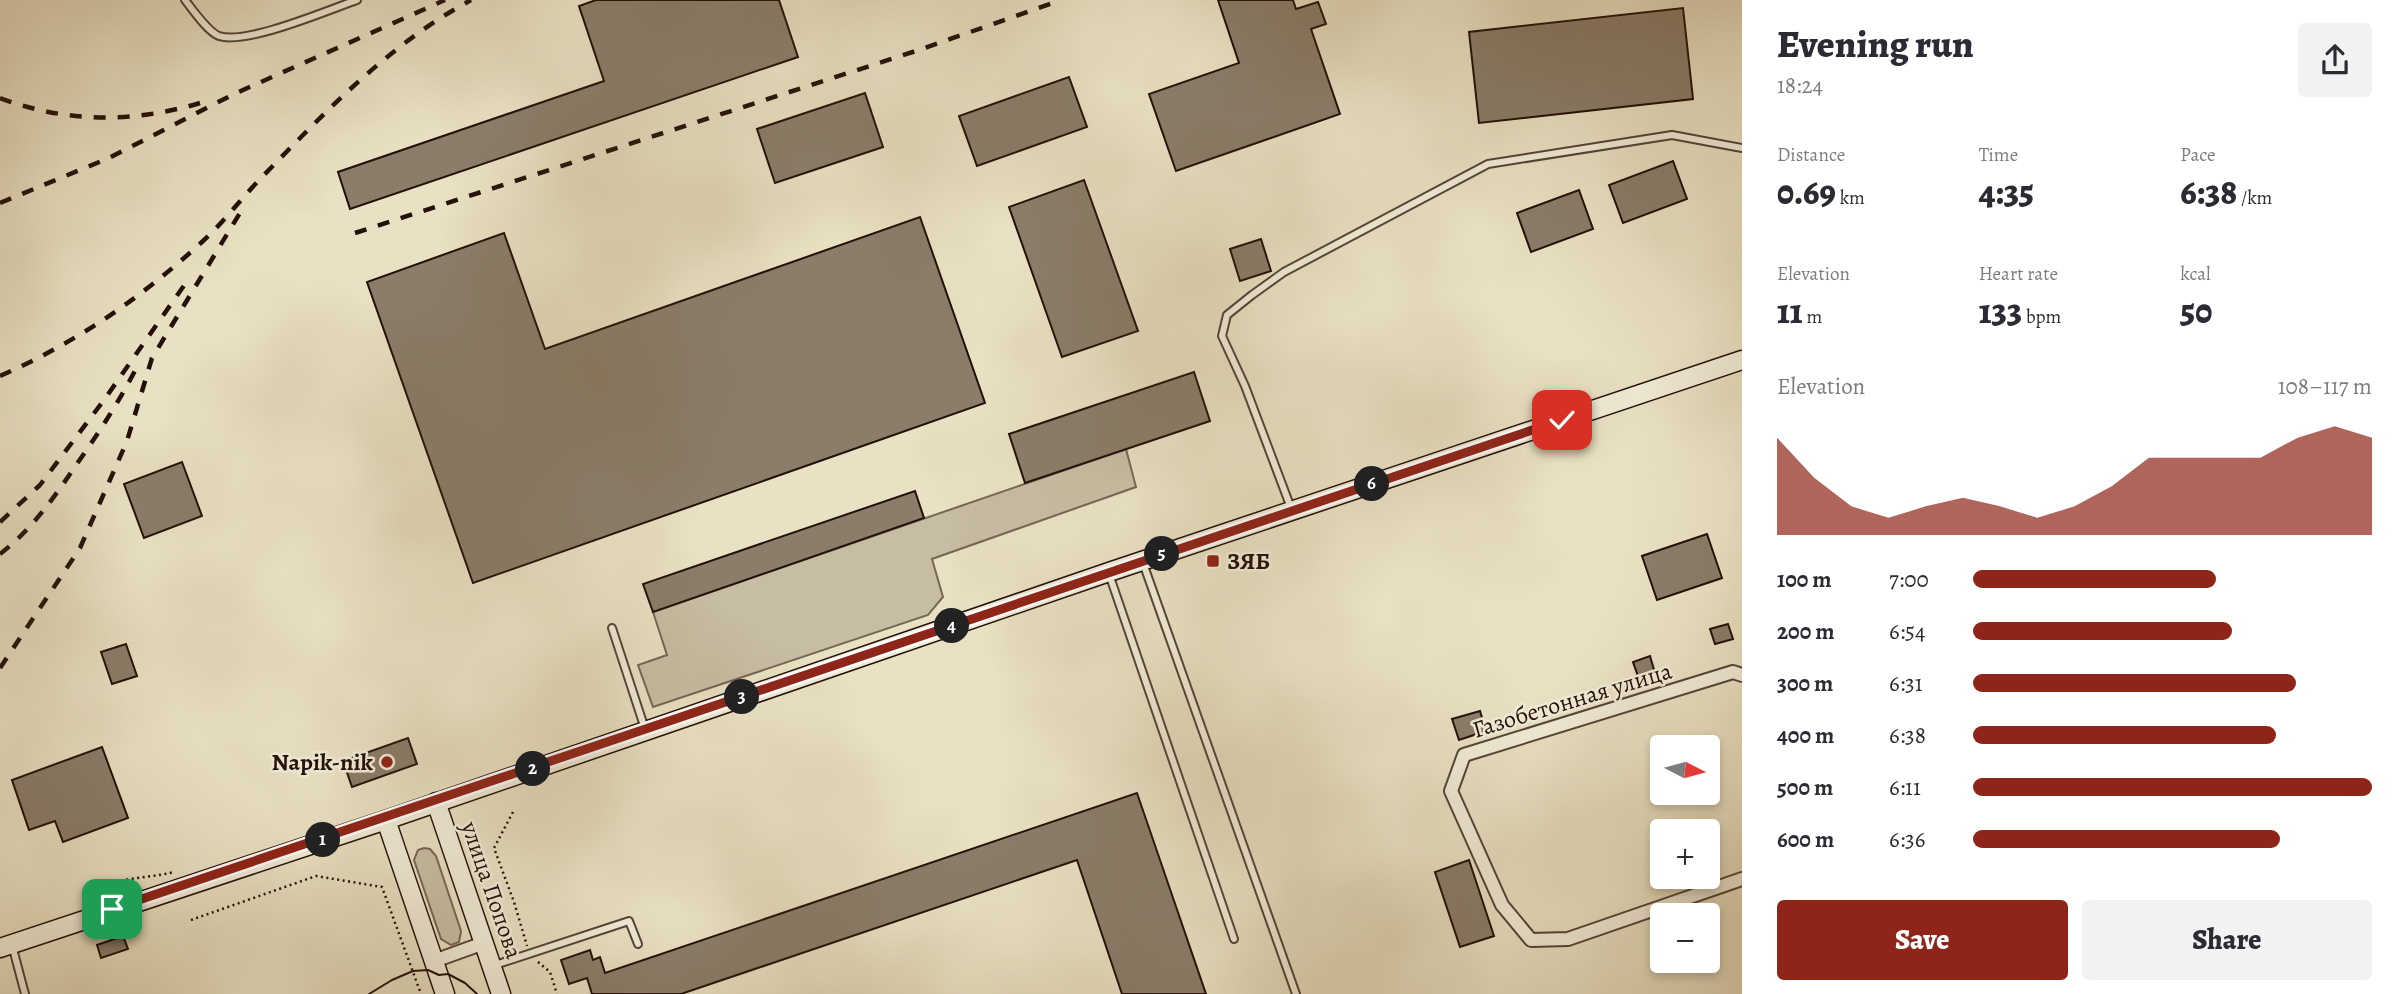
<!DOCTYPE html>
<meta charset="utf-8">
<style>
body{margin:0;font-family:Alegreya,serif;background:#f2f2f3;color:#2b2b33;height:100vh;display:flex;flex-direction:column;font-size:26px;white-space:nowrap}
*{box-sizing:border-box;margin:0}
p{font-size:23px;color:#7c7c81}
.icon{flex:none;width:38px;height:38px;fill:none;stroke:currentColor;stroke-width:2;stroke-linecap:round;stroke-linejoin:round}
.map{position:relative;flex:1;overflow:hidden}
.details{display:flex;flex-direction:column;background:#fff;width:665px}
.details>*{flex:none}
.needle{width:46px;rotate:96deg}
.controls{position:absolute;left:1650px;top:735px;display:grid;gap:14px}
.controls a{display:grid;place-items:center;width:70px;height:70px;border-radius:7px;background:#fff;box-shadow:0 4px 10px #0003;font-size:35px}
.pin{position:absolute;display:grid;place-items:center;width:60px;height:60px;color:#fff;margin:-30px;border-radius:14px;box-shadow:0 4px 10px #0006}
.km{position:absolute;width:35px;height:35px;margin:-18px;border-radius:50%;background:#222;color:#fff;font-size:19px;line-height:35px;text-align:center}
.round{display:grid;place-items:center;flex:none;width:74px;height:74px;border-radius:7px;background:#f2f2f3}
.overview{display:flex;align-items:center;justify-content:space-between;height:119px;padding:0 35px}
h1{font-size:38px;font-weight:800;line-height:52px}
.metrics{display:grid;grid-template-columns:repeat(3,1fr);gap:10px;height:119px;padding:7px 35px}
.metrics div{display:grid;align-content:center}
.metrics b{font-size:35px;font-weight:800}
.metrics small{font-size:19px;font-weight:400}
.metrics p{font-size:19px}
.chart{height:196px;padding:14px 35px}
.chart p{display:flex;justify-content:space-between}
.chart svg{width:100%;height:126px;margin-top:7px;fill:#8f2418;opacity:.7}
.action{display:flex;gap:14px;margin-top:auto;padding:14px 35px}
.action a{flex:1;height:80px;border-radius:7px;background:#8f2418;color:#fff;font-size:28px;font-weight:800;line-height:80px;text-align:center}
.action a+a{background:#f2f2f3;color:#2b2b33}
ul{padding:0 35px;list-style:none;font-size:23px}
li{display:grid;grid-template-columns:112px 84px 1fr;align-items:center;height:52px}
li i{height:18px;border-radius:9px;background:#8f2418}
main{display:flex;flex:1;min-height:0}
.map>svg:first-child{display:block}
.green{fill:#c7bda3;stroke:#756656;stroke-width:2}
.building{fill:#8a7d6a;stroke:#231009;stroke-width:2}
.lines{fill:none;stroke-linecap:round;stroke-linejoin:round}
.service-casing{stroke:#544438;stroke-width:10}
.minor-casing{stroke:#544438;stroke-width:16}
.secondary-casing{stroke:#231009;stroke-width:21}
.path{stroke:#231009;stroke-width:2.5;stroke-dasharray:2 3.5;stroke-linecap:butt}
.service{stroke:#f1ecd8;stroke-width:6}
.minor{stroke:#f1ecd8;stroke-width:12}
.secondary{stroke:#f1ecd8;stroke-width:18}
.tram{stroke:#231009;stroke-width:2}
.rail{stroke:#231009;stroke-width:4.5;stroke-dasharray:12 12;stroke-linecap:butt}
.route-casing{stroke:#fff;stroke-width:14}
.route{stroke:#8f2418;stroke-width:9}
.poi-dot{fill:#8f2418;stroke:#f1ecd8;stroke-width:2.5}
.labels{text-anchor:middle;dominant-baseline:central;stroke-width:5;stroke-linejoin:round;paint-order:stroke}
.poi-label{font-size:24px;font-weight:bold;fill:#231009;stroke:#f1ecd8;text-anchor:start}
.street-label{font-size:24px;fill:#231009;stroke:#f1ecd8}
</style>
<main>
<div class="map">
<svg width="1742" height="994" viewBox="0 0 1742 994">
<rect width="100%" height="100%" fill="#e9e1c3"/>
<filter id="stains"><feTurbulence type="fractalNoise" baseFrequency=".00286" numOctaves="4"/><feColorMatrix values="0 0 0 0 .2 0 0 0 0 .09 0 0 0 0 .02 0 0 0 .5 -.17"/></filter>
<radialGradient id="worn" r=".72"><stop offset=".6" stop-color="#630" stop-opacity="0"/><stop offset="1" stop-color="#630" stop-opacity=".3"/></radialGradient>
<!-- green -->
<g class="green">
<polygon points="1126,449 1136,487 932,559 943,597 928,615 653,707 638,665 667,655 653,612"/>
<polygon points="424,848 430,849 436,856 461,931 459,942 451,945 441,939 414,860 418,850"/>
</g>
<!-- building -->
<g class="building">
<polygon points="596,0 779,0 798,57 350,209 338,172 604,81 579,6"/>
<polygon points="1218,0 1293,0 1296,9 1318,2 1326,24 1311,29 1340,114 1176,171 1149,94 1239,63"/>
<polygon points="1683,8 1693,99 1479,123 1469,32"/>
<polygon points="1069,77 1087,127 977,166 959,116"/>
<polygon points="865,93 883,147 775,183 757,129"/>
<polygon points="1673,161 1687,199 1623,223 1609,185"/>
<polygon points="1084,180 1138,331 1062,357 1009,207"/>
<polygon points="1579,190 1593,229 1531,252 1517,213"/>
<polygon points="920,217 985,403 473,583 367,282 504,233 545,349"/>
<polygon points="1261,239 1271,271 1240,281 1230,249"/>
<polygon points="1194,372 1210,421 1025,483 1009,434"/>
<polygon points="182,462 202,516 144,538 124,484"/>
<polygon points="915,491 924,518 653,612 643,584"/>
<polygon points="1707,534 1722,578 1657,600 1642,556"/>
<polygon points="1728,624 1733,639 1715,644 1710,629"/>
<polygon points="126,644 137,676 112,684 101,652"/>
<polygon points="1650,656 1655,673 1639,679 1633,662"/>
<polygon points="1480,711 1486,731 1459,740 1452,719"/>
<polygon points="408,738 417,764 352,787 343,761"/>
<polygon points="102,747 128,818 63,842 55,821 29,830 12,780"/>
<polygon points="1137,793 1206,994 1122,994 1077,860 681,994 592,994 587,978 569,984 561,960 590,950 593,960 600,957 605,973"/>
<polygon points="1469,860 1494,936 1460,947 1435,872"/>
<polygon points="123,936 128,949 101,958 97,945"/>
</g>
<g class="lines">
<defs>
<g id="service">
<path d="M185,0c8,10 23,32 34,36 28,9 109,-26 138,-36"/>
<polyline points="1291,508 1245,386 1222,336 1227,315 1252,295 1284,272 1488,164 1672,135 1742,148"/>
<polyline points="1143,563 1296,994"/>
<polyline points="1109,574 1234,939"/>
<polyline points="612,628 645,729"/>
<polyline points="12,945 25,994"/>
<polyline points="492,966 629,921 638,944"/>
</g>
<g id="minor">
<polyline points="1742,675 1733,672 1464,755 1451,791 1502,905 1531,940 1568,939 1742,879"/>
<polyline points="434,961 484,943"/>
</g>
<g id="secondary">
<polyline points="436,802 501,994"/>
<polyline points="386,820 445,994"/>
<polyline points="0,948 386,820 1109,572 1742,360"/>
</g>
</defs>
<!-- service casing -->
<use href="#service" class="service-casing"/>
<!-- minor casing -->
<use href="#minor" class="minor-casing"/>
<!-- secondary casing -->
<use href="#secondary" class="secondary-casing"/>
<!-- path -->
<g class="path">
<polyline points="513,812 494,848 514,902 527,946"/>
<path d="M105,885c22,-8 46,-7 69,-13"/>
<polyline points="191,920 316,876 382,887 421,994"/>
<polyline points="538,962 550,972 557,994"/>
</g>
<!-- service -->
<use href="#service" class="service"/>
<!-- minor -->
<use href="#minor" class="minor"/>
<!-- secondary -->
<use href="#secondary" class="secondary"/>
<!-- tram -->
<polyline class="tram" points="369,994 392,980 413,971 428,970 439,975 448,974 465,983 477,994"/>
<!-- rail -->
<g class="rail">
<path d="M0,98c66,25 133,25 200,5"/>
<polyline points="0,203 109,158 234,94 445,0"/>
<polyline points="355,233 922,49 1061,0"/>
<path d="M0,376c77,-34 140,-77 203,-135 22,-20 40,-45 61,-66 64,-66 126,-131 207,-175"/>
<polyline points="0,522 40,485 104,400 190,277"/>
<path d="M0,554c34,-26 57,-61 81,-96 21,-30 40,-60 57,-93"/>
<polyline points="0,668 80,548 127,441 152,358 243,208"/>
</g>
</g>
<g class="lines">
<defs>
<path id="route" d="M112,909c485,-159 966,-328 1450,-489"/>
</defs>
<!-- route casing -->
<use href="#route" class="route-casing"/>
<!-- route -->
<use href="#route" class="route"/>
</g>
<!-- markers -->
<g class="poi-dot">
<rect x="1206" y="554" width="14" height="14" rx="3.5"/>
<circle cx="387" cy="762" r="7"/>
</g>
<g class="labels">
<!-- poi labels -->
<g class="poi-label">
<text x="1227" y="561">ЗЯБ</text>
<text x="373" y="762" text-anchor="end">Napik-nik</text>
</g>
<!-- street labels -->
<g class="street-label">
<text transform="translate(1572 700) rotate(-17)">Газобетонная улица</text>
<text transform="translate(492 890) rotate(71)">улица Попова</text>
</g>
</g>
<rect width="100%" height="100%" filter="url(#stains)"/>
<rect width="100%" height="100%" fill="url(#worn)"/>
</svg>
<div class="controls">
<a><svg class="needle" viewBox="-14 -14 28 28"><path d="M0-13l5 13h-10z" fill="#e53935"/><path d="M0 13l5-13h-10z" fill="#7c7c81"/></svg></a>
<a>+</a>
<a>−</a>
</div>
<div class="pin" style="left:112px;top:909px;background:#1e9e55"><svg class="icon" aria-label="arrive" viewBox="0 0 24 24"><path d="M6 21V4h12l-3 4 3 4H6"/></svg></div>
<div class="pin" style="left:1562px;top:420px;background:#d93025"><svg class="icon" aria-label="check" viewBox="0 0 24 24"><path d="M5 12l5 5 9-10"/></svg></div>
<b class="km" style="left:323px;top:840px">1</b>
<b class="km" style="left:533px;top:769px">2</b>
<b class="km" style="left:742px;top:697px">3</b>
<b class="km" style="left:952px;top:626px">4</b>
<b class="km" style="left:1162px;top:554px">5</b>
<b class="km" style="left:1372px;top:484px">6</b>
</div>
<section class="details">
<div class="overview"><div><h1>Evening run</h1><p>18:24</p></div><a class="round"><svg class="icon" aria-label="share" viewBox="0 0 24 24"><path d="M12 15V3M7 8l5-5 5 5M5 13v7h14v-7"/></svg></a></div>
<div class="metrics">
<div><p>Distance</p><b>0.69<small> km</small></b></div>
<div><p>Time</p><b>4:35</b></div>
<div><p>Pace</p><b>6:38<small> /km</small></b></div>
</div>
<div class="metrics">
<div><p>Elevation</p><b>11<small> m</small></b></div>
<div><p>Heart rate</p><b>133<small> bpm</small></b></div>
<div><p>kcal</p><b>50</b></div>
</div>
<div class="chart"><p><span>Elevation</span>108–117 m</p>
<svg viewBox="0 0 160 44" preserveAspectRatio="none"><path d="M0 44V10L10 24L20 34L30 38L40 34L50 31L60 34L70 38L80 34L90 27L100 17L110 17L120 17L130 17L140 10L150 6L160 10V44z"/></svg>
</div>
<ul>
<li><b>100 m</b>7:00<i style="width:61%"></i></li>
<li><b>200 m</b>6:54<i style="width:65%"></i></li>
<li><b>300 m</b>6:31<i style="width:81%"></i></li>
<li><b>400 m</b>6:38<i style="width:76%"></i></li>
<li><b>500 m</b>6:11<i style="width:100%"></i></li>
<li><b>600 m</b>6:36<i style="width:77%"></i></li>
</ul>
<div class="action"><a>Save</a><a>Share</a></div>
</section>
</main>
